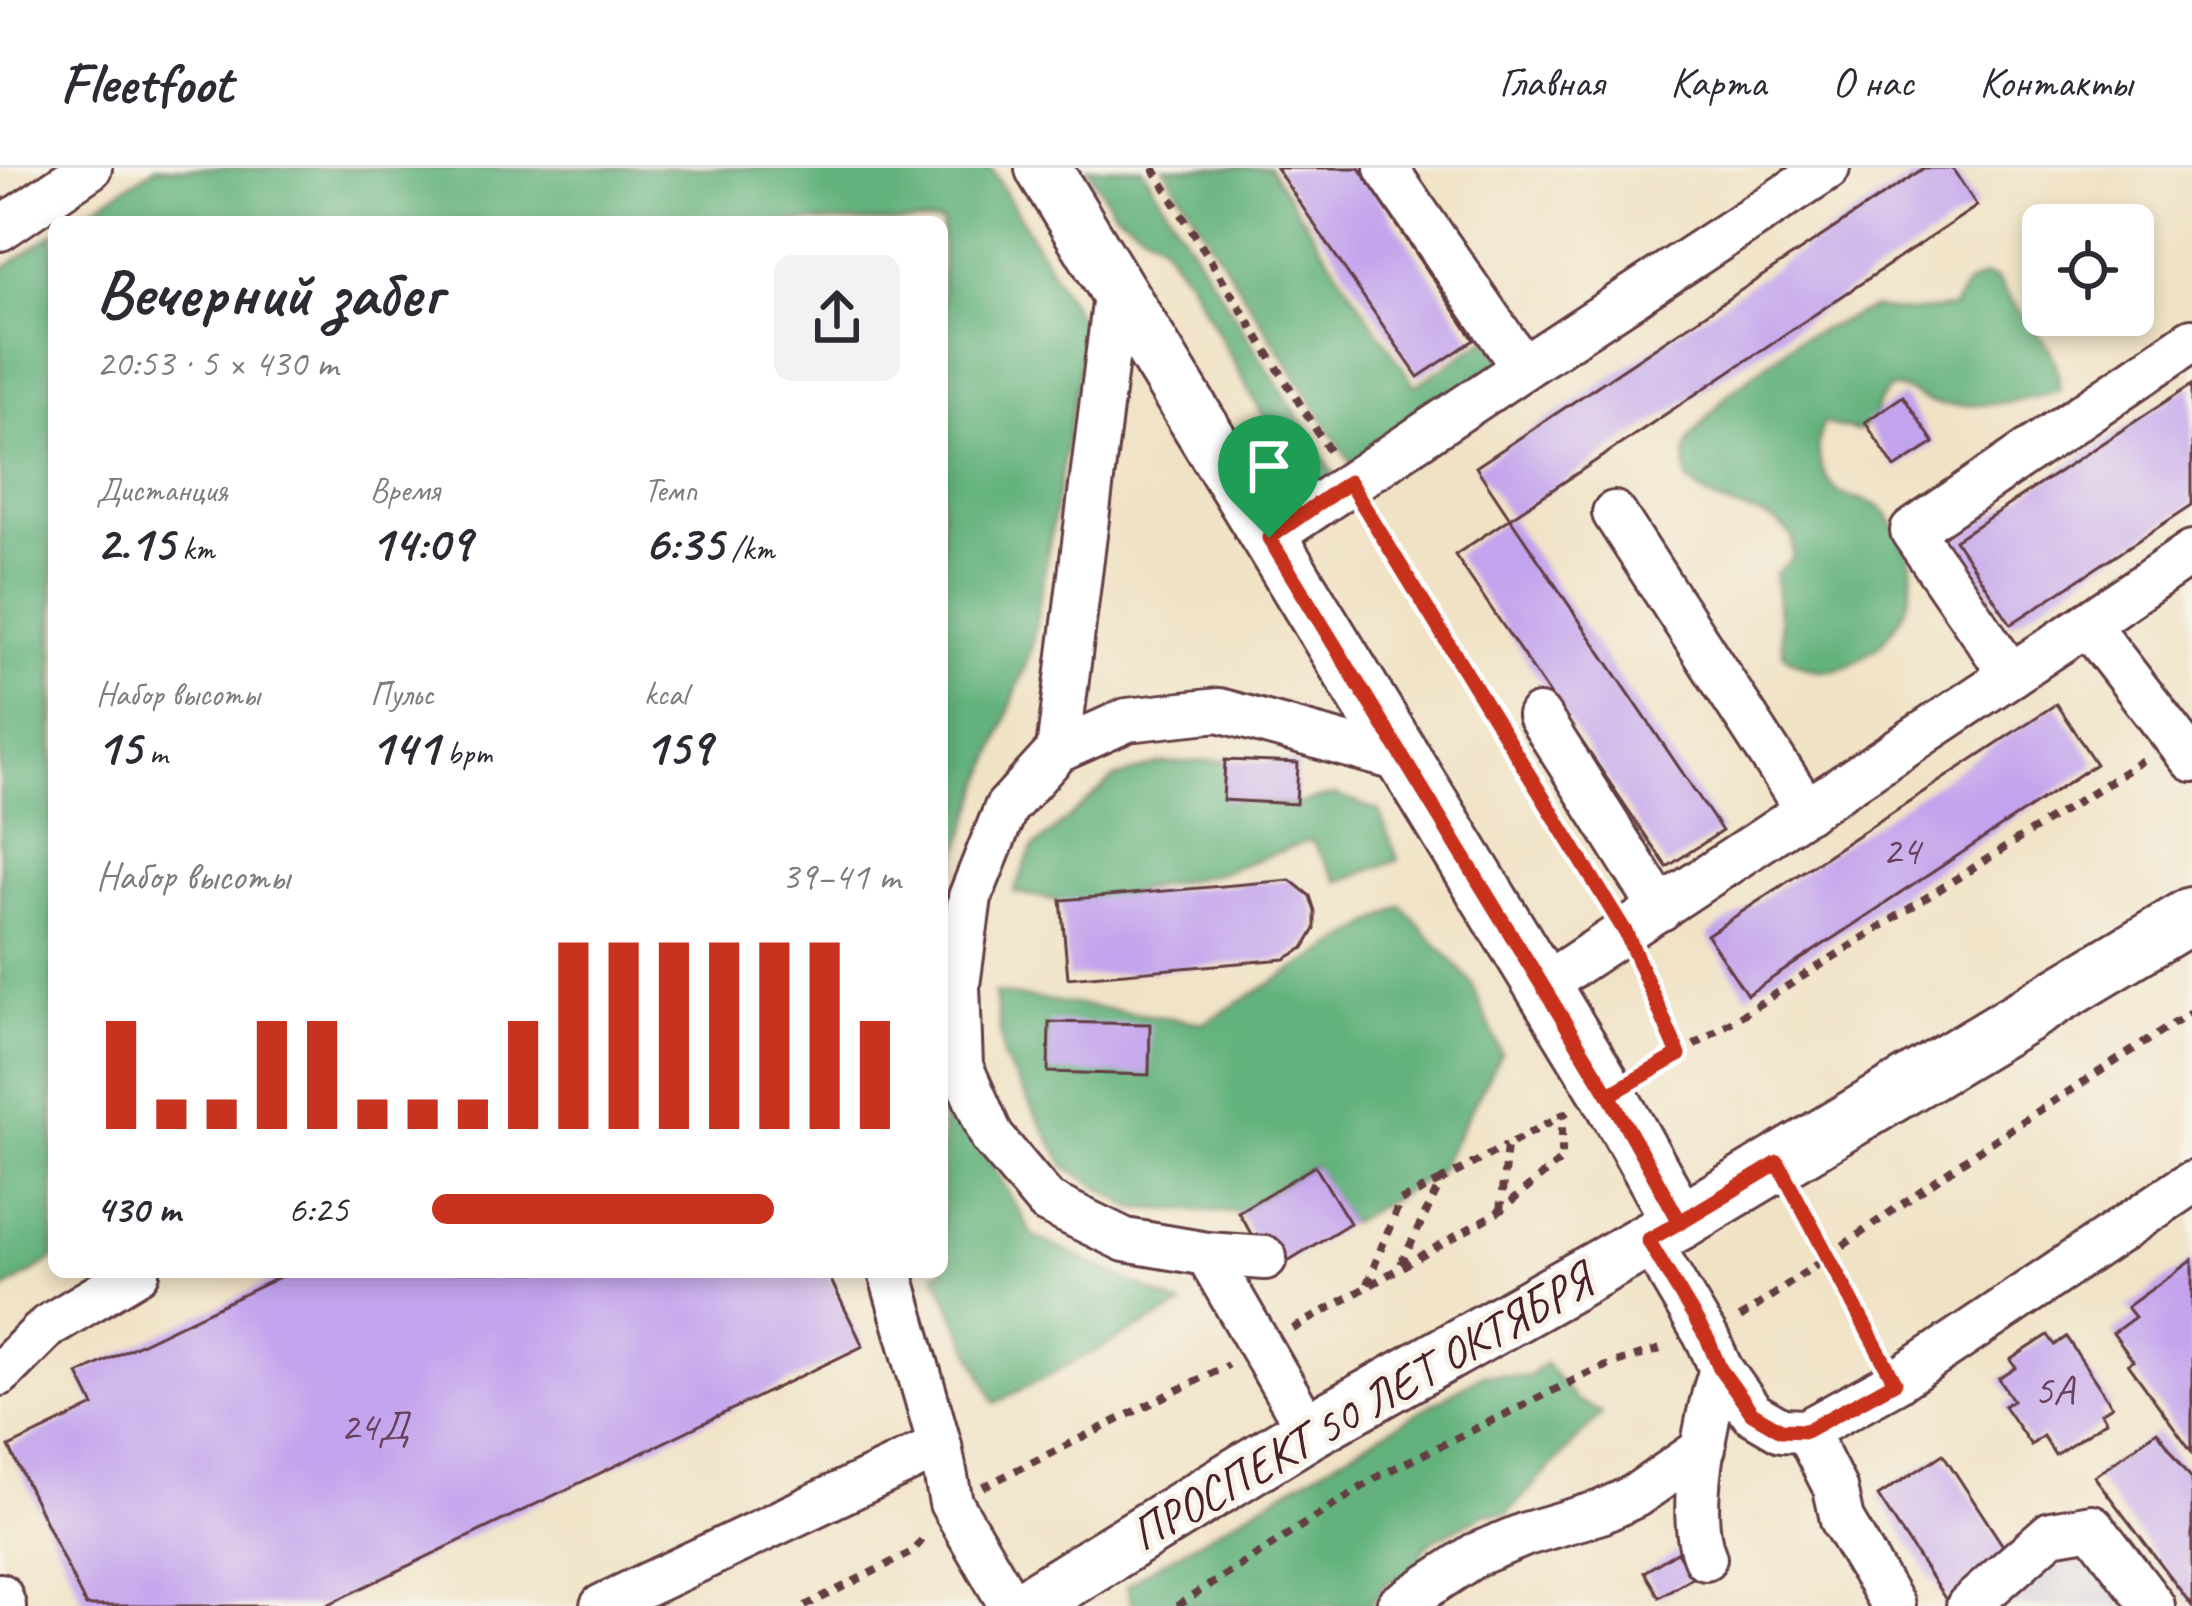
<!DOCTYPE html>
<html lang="ru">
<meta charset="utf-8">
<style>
body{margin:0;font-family:Caveat,sans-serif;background:#f2f2f3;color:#2b2b33;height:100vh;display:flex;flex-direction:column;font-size:45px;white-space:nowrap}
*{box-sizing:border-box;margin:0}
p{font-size:39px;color:#7c7c81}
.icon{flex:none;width:66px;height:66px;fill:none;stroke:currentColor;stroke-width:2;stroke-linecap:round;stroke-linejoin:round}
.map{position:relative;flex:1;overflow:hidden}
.details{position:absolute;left:48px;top:48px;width:900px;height:1062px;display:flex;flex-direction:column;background:#fff;border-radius:18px;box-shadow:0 6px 18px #0003}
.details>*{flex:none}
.fabs{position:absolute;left:2022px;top:36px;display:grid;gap:24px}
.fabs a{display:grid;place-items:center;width:132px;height:132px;border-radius:18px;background:#fff;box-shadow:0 6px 18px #0003;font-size:60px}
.pin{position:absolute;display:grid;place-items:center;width:102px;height:102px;color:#fff;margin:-123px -51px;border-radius:50% 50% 50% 0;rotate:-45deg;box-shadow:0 0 12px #0007}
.pin .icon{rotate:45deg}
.round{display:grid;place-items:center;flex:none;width:126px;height:126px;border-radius:18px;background:#f2f2f3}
.head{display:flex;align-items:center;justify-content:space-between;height:204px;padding:0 48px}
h1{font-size:66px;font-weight:700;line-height:90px}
.figures{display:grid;grid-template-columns:repeat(3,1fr);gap:18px;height:204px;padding:12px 48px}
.figures div{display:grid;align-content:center}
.figures b{font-size:51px;font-weight:700}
.figures small{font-size:33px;font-weight:400}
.figures p{font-size:33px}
.chart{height:336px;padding:24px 48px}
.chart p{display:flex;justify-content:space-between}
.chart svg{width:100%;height:216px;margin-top:12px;stroke:#c8321e;stroke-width:6}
ul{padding:0 48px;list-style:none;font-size:39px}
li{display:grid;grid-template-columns:192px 144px 1fr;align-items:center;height:90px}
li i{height:30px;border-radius:15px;background:#c8321e}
header{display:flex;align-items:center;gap:72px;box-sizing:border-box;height:168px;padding:0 60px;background:#fff;border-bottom:3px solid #e1e1e2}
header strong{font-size:57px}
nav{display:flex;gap:66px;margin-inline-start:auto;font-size:42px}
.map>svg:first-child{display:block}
.industrial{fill:#c5c0da}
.forest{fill:#64b27d;stroke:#576854;stroke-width:3}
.building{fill:#c2a3ed}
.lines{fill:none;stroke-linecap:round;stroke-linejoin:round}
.minor-casing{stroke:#633c42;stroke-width:48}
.major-casing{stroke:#633c42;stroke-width:60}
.path{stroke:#633c42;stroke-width:8;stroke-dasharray:9 9;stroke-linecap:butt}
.minor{stroke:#fff;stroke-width:42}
.major{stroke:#fff;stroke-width:54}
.route-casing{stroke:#fff;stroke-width:24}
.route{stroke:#c8321e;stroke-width:15}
.labels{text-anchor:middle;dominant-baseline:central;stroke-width:10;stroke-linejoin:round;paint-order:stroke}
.number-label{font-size:42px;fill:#68405c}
.street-label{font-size:48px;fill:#4a1f2b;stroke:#f7f3e8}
</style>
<header>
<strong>Fleetfoot</strong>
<nav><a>Главная</a><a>Карта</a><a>О нас</a><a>Контакты</a></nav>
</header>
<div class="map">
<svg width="2192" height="1438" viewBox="0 0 2192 1438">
<rect width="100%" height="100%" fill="#f7f3e8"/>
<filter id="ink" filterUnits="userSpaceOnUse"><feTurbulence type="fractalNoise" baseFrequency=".00833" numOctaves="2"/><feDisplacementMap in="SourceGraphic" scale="24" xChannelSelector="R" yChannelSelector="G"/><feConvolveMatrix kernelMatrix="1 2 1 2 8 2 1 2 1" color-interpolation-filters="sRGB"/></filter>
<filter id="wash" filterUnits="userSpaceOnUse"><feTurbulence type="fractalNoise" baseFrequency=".004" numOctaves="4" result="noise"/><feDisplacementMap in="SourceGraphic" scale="48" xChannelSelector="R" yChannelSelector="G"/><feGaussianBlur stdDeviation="2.7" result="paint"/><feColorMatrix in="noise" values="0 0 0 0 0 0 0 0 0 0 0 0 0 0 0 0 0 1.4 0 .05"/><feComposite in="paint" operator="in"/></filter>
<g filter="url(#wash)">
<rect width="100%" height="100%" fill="#f0e2c5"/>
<!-- industrial -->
<polygon class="industrial" points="2081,1375 2127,1438 1980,1438"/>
<!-- forest -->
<g class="forest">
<polygon points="155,0 991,0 1086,162 1031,481 942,730 942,54 71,54"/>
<polygon points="1087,0 1142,0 1334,306 1327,314 1311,308 1284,286 1191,116 1161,74 1114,43"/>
<polygon points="1164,0 1269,0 1415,218 1488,170 1506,198 1353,299"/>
<polygon points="54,65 54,1091 0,1124 0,103"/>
<path d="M1984,108l12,2c21,41 65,61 63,112 -31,11 -103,22 -134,10 -17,-7 -14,-11 -35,-12l-11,14 -5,15 -15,14 -36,-8c-6,18 -7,36 3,54 14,26 35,17 55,31 6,5 12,16 16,23 37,49 -1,116 -53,136 -24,8 -41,1 -61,-13l-8,-80 18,-16v-21c-21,-24 -44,-23 -72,-34 -13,-4 -23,-14 -34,-23l-2,-25 5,-17 38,-44 69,-54 77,-32 35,4 43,-4 15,-23z"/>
<polygon points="1225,592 1224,632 1296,636 1335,627 1379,643 1398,692 1338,714 1311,672 1219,705 1138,722 1103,741 1014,724 1032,681 1115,610 1158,596"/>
<polygon points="1402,738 1471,814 1501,885 1438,1004 1350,1055 1314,998 1238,1044 1133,1040 1066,999 1004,891 995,825 1204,855"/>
<polygon points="942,907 1033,1068 1182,1138 995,1235 935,1104 942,1104"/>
<polygon points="1545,1195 1575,1231 1602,1245 1507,1346 1487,1345 1430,1374 1422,1384 1420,1399 1412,1410 1390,1412 1369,1438 1132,1438 1127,1418 1143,1406 1483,1206 1528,1209"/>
</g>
<g id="blocks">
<!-- building -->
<g class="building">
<polygon points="1276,0 1359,0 1474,172 1418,209"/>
<polygon points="1924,0 1952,0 1977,38 1510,350 1476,299"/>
<polygon points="2192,216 2192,337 2011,456 1955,372"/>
<polygon points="1903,228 1934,275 1895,300 1865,254"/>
<polygon points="1510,350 1722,663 1667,699 1455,387"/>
<polygon points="2056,536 2096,596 1747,827 1707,767"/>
<polygon points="1225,592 1298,595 1296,636 1223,632"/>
<polygon points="1290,712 1310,728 1315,743 1315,761 1304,780 1285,791 1068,810 1061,732"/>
<polygon points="1049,854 1150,856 1149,907 1048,904"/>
<polygon points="1315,998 1350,1055 1273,1102 1238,1044"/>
<polygon points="2192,1092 2192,1284 2128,1196 2133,1193 2113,1165 2135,1149 2127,1139"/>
<polygon points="290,1104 827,1104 863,1178 325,1438 86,1438 9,1279 94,1238 78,1206"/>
<polygon points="2048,1167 2055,1177 2066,1169 2112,1238 2101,1245 2106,1253 2055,1287 2043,1268 2031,1277 2004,1238 2013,1232 1999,1211 2016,1200 2010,1192"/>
<polygon points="2157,1263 2192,1311 2192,1438 2094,1308"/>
<polygon points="1943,1286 2011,1390 1946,1432 1878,1328"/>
<polygon points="1677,1384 1692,1409 1659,1429 1644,1404"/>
</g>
</g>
</g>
<g filter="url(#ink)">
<use href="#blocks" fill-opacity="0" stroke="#633c42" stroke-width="3"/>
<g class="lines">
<defs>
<g id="minor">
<polyline points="0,61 90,0"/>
<polyline points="1523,200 1828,0"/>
<polyline points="1614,345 1807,643"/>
<polyline points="1269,370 1523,200 1386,0"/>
<polyline points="2087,456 2192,384"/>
<polyline points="2011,507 2087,456 2192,592"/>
<polyline points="1539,548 1661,741"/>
<polyline points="1058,583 1116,119"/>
<polyline points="1541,819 2011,507 1912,363 2192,172"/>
<polyline points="1649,1072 1708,1172 1721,1201 1752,1245 1781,1262 1806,1263 1895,1214 2192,1014"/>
<polyline points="1207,1086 1309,1263"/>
<polyline points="1265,1090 1207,1086 1125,1072 1047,1034 992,969 961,898 958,817 970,729 1006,640 1058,583 1127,552 1219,542 1404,593"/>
<polyline points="890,1104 940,1278 951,1335 1011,1438"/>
<polyline points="0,1206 48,1158 138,1104"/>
<polyline points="1806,1263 1835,1320 1842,1352 1893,1438"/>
<path d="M1705,1390c-19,-44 1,-143 16,-189"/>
<polyline points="0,1427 4,1438"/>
<polyline points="602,1438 940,1278"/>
<polyline points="1398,1438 1475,1387 1526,1366 1601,1344 1635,1328 1704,1280"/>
<polyline points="1968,1438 2051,1365 2092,1358 2153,1438"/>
</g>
<g id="major">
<polyline points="1043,0 1609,927 1680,1054"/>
<polyline points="1025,1438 1309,1263 1680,1054 2192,747"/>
</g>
</defs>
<!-- minor casing -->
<use href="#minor" class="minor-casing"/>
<!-- major casing -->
<use href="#major" class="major-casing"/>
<!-- path -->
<g class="path">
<polyline points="1153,0 1330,284"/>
<polyline points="1369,348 1499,560"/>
<polyline points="1641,800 1679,887 1644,907"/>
<polyline points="1679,887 2143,592"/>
<polyline points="1800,1035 1878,1181"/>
<polyline points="1500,1043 1507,978 1571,942"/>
<polyline points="1401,1096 1442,1012 1506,978"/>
<polyline points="1367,1116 1400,1033 1441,1013"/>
<polyline points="1740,1150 1989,975 2192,844"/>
<polyline points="1293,1161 1500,1043 1562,991 1562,947"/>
<polyline points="983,1319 1228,1197"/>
<polyline points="805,1438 912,1384 927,1366"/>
<polyline points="1177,1438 1379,1308 1597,1201 1667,1179"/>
</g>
<!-- minor -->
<use href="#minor" class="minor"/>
<!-- major -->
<use href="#major" class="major"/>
</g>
</g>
<g class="lines" filter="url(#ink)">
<defs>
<polyline id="route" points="1269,370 1609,927 1680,1054 1648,1072 1708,1172 1720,1201 1752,1245 1781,1262 1806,1263 1895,1214 1778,995 1680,1054 1609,927 1679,887 1626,765 1349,314 1269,370"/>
</defs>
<!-- route casing -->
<use href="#route" class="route-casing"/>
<!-- route -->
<use href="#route" class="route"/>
</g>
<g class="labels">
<!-- number labels -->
<g class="number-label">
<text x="1901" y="682">24</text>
<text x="2054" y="1222">5А</text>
<text x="374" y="1258">24Д</text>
</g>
<!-- street labels -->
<g class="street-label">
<text transform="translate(1361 1239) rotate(-30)">ПРОСПЕКТ 50 ЛЕТ ОКТЯБРЯ</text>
</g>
</g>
</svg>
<div class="fabs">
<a><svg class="icon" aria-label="locate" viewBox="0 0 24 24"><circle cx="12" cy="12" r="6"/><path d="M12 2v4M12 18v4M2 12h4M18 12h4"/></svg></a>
</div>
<div class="pin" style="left:1269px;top:370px;background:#1e9e55"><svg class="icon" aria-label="arrive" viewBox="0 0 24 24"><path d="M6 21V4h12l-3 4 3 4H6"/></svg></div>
<section class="details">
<div class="head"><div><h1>Вечерний забег</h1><p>20:53 · 5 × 430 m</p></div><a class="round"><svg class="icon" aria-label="share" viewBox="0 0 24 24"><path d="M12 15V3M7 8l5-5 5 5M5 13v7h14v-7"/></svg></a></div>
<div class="figures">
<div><p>Дистанция</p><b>2.15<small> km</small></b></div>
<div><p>Время</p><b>14:09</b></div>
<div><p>Темп</p><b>6:35<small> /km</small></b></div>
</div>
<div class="figures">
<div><p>Набор высоты</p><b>15<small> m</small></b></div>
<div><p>Пульс</p><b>141<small> bpm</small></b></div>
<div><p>kcal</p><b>159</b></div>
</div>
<div class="chart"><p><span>Набор высоты</span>39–41 m</p>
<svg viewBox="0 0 160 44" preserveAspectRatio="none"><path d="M5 44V22M15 44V38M25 44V38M35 44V22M45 44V22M55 44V38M65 44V38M75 44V38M85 44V22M95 44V6M105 44V6M115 44V6M125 44V6M135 44V6M145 44V6M155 44V22"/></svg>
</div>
<ul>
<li><b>430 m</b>6:25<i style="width:73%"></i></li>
</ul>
</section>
</div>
